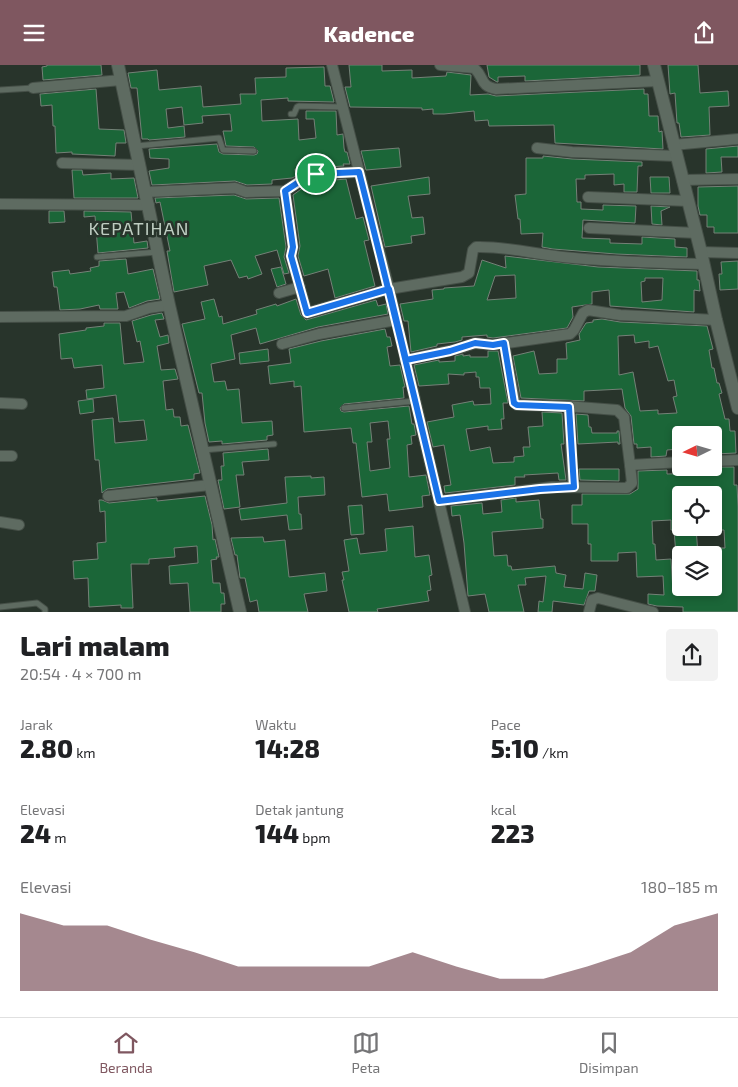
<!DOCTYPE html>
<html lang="id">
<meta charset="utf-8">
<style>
body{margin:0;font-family:"Exo 2",sans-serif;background:#f2f2f2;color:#202124;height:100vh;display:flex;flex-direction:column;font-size:19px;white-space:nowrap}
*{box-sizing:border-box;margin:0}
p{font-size:16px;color:#757577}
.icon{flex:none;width:28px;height:28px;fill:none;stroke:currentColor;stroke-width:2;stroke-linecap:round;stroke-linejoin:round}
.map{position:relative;height:547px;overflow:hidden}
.drawer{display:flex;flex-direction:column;background:#fff;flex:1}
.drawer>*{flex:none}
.needle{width:32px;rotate:265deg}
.fabs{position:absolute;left:672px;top:361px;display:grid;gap:10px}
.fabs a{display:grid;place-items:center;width:50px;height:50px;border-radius:5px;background:#fff;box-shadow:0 2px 8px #0003;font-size:25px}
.pin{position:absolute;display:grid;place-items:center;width:42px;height:42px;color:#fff;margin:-21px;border:2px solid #fff;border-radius:50%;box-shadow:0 1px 5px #0007}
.round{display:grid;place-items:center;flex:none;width:52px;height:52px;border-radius:5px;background:#f2f2f2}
.overview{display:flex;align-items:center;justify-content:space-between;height:85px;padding:0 20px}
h1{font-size:28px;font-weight:800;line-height:38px}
.metrics{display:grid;grid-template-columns:repeat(3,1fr);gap:8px;height:85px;padding:5px 20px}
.metrics div{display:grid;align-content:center}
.metrics b{font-size:25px;font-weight:800}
.metrics small{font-size:14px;font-weight:400}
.metrics p{font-size:14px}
.chart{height:140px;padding:10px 20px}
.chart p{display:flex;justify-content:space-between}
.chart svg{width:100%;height:90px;margin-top:5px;fill:#7f5760;opacity:.7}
header{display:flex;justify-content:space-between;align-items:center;height:65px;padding:0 20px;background:#7f5760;color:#fff;font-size:22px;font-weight:800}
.menu{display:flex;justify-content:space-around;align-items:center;height:70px;border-top:1px solid #e0e0e0;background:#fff;font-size:14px;color:#757577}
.menu a{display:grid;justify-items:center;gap:2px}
.menu .selected{color:#7f5760}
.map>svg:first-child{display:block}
.building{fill:#1b6638;stroke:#748177;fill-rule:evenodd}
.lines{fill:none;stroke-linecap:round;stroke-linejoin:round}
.lane-casing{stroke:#454f47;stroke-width:7}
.street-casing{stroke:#454f47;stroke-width:12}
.secondary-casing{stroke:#454f47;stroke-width:14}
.lane{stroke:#5e6b61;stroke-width:5}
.street{stroke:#5e6b61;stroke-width:10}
.secondary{stroke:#5e6b61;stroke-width:12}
.route-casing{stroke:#fff;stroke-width:10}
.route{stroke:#1a73e8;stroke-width:6}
.labels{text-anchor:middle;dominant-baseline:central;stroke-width:5;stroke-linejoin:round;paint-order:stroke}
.quarter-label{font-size:18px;letter-spacing:1px;fill:#bfcec2;stroke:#28342b}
</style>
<header><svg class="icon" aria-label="menu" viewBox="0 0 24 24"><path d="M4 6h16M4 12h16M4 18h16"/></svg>Kadence<svg class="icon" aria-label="share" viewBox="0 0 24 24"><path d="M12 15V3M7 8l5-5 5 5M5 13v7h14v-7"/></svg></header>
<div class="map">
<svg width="738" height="547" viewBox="0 0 738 547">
<rect width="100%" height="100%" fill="#28342b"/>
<!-- building -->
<g class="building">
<polygon points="47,0 101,0 102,10 43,15 42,2 47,1"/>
<polygon points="349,0 382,0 382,6 412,5 412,13 446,11 447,7 471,10 470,30 488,29 496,31 644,24 644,29 648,29 649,51 658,51 659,67 662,66 663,84 555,78 554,60 489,61 488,55 475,56 474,46 444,49 433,49 433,44 422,45 422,43 350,42 345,22 351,22"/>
<polygon points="487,0 640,0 640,10 525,16 525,11 498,12 498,17 497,17 489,12"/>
<polygon points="668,0 698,0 700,28 728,26 729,41 709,42 710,70 681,72 679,58 677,58 675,28 670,29"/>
<polygon points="324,2 325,21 330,21 334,37 288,36 288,33 261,35 262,56 298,54 299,75 316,73 314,54 306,54 306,46 336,46 337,70 343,69 344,83 345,87 347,87 350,99 343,99 344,101 295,104 296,111 292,113 272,115 272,119 247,120 235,116 152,120 149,106 169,103 169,94 150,93 149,84 217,79 219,87 223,89 254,90 257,89 258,86 254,82 226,81 223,66 232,66 230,49 202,51 203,58 184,60 182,42 166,44 168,63 184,61 185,72 149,75 148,74 142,74 137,23 131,23 128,8 157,5 159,25 201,21 203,42 241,39 240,29 256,29 255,13 286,12 286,3"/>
<polygon points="96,24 99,64 124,65 126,78 116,78 115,91 72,89 72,87 56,88 55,61 53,61 52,40 41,41 40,29"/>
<polygon points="738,81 738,92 721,92 722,107 706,108 706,84"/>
<polygon points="399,83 401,102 366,105 361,86"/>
<polygon points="543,91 572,94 642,97 642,101 638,101 637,127 624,127 624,119 614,120 614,109 585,110 585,114 576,114 577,137 581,137 581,144 603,145 603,140 636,141 635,158 583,155 582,173 610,174 610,178 642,179 642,172 675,174 675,182 687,183 687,192 616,189 553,184 542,182 543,168 521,169 520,154 518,154 515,130 526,129 526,93 543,93"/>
<polygon points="72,105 82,105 83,110 111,108 111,114 134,113 138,133 74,133"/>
<polygon points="429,112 430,129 408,131 412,153 423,152 425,169 411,171 412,178 385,182 371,121"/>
<polygon points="650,112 669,112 670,128 651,128"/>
<polygon points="346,114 356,154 363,152 369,175 364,176 375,221 335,233 328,204 304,211 298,191 300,181 293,130 304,122 324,118 324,116"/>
<polygon points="738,121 738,168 714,168 714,162 707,162 707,150 700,150 698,141 698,122"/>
<polygon points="234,130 246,134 279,133 286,182 284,192 289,208 284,209 277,185 255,191 262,209 248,214 247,211 239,213 231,195 204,201 208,220 174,227 167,186 170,186 160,137 156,138 155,133"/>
<polygon points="651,141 670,142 661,146 662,160 652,159"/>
<polygon points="49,146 64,146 65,157 49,158"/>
<polygon points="84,146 131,147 134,178 147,176 148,183 98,188 95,151 84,152"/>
<path d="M505,191l93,11 99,4v9h2l1,11 -6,-1v22l-84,-6 -1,-16 -17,2v12l-20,3 1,10 -6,11 -74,10 -6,-1v-2l-25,2v3l-7,2 -18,2v2l-26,6 -3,-31h-4l-4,-17 33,-5 -1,-9 12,-1v-1l30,-2 8,-26 24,8zM515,210l1,23 -29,2 8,-24zM645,213h18l-1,22 -20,2 -1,-20 4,-1z"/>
<polygon points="126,194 128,209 153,204 160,234 147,236 129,243 124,227 116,228 118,244 100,244 99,240 80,244 60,245 57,222 54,222 52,207 69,205 70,209 91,206 90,203 99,201 99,196"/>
<polygon points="738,196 738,224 720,225 719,209 722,209 721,197"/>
<polygon points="281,202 286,219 277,222 271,204"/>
<polygon points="214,234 219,252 222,251 223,259 257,249 256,245 276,239 277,241 296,234 301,250 306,255 376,235 378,241 386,239 388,249 318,262 260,279 256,263 231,270 235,294 211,299 214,317 225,316 227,325 239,324 242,358 272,356 273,370 267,371 267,375 222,379 222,376 209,377 205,358 202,328 199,328 182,259 205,254 201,237"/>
<polygon points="162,248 164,254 155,255 160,272 168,270 169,278 157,281 161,305 175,304 178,314 163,316 166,345 173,344 174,352 180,352 181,361 188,360 200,408 194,409 194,414 107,424 102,428 99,395 95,395 92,355 113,353 115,378 147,375 144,355 119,357 116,330 87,334 86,325 104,323 102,300 74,303 72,293 61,294 59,269 86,265 86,263 104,261 104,258 120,258 124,299 144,297 140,276 137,277 132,256 151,250"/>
<path d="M602,254l18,3 87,4 6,23 -4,1 3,18h2l3,15h2l3,10 -3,1 6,25h4l1,12h5l1,22 -22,1v-19h-33v5l-2,1v8l-12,1 -1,6 -15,1v-10l-14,1v-4h-3l-3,-28 -6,-8 -3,-19 -38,2v10l-63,-3 -8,-42 21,-5 5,23 18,-1v-14h10l-1,-16 14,-3 -1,-6 7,-11 7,-1v-2zM634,270l1,8 14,-2v7l9,-2 10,35 6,-1 3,16 -4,1 4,16 -19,1v-4l-18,1 -7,-39 -14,3 -1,-39z"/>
<path d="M385,264l2,8h3l2,9 -5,1 3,19 10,-1 5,22h-2l1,11 -60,6 -4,4 1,3 3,1 65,-6 3,18h2l2,11 -5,1 1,8 -5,1 2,32 17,-2 4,20 -8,1 1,11 -34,4 -2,-17 -25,3 -6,-54h-3l-2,-15 -47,4 -3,-46 -7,1v-6l-24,3 -2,-18 23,-3 -2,-14 32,-8zM388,356l2,18h-3l3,29 -20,3 -3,-29h5l-2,-19z"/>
<polygon points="268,284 269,296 240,299 239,288"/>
<polygon points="488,286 498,286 508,338 503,338 504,354 501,354 502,364 488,365 488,361 466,364 470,386 490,382 493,398 514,397 514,392 524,391 523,382 530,382 528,362 543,361 542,347 562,348 564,379 561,379 566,415 559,415 558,408 524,410 525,412 515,412 515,420 445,428 444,421 451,420 444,380 433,382 427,357 454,352 452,340 473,336 474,340 491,339 490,323 480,323 479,312 476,312 476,307 464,308 464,310 448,309 449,319 419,321 414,300 439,295 439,297 455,296 455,291 463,289 463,291 470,290 470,292 488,292"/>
<polygon points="93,334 94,347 80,349 78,336"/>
<polygon points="576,349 588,350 589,362 591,362 592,368 617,368 617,366 619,366 620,379 618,379 618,377 578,379"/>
<polygon points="268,384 269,395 242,397 244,410 236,410 240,442 224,444 218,415 222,415 221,401 224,401 223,388"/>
<path d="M706,402h28v18h3l1,22v105h-55v-5l-26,-1 -9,-2v-10l16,1 -1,-19 -26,1 -1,-25 -18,1v8h-27v-17h-3v-20h-16v-19h10v-11h48l8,-5v-18l29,-1v4l39,-1zM713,427l1,38h10l1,18h-11v41h-2v5l-17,1 -1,-4 -21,1 -2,-33 -15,1 -1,-16h-2l-1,-23 19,-1v10h3l2,25h22l-2,-28h-15v-34z"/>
<polygon points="579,404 619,404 619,416 580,415"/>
<polygon points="311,411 311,413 324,412 325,430 298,432 299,449 301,449 302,464 289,465 287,450 241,455 239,444 287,438 285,412"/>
<polygon points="205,431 212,460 213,475 215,474 219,492 216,492 217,494 211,495 213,518 220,518 221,528 224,528 225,539 221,539 221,547 190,547 188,518 170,519 169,501 198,498 197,481 174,483 175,492 149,494 149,499 131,499 133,543 121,543 121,540 89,542 88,513 74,514 73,496 98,494 97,478 106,477 105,446 100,447 99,435 102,435 109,438 157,433 157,436"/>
<polygon points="516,433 516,437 539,435 541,454 543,454 543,463 492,467 494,491 507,490 508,501 511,501 512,505 555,501 556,508 566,510 564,522 583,524 585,508 597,510 595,526 589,526 584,540 553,536 552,547 538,547 539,536 543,537 546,511 525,513 526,520 518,520 524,547 489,547 485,529 468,531 464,478 460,450 452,451 451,441 482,438 483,449 502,447 501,435"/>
<polygon points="362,440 364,469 351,470 348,441"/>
<polygon points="413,461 415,492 429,490 432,510 429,511 431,525 427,526 429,536 377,544 378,547 349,547 342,515 344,515 342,507 349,506 344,475 357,473 360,489 387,486 385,464"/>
<polygon points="263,472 264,477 285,475 289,512 325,508 327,526 304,529 308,547 259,547 257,535 250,537 245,513 240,513 237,490 235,490 231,473"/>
</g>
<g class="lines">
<defs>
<g id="lane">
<polyline points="0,25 33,23"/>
<polyline points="291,49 294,49 297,42 299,41 342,42"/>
<polyline points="136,81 219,73 223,85 254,86"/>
<polyline points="97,192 157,187"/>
<polyline points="344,343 415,336"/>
<polyline points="203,385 274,379"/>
<polyline points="0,542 37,538 45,544 45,547"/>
</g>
<g id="street">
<polyline points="332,0 389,224 465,547"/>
<path d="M440,0l34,3c11,9 5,18 22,21l162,-8"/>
<polyline points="33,23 121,15"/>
<polyline points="673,80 738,74"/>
<polyline points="537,83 572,87 676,91"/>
<polyline points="62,98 140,100"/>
<polyline points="682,115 738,114"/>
<path d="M285,126l8,56 -2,9 16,57 82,-24 73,-12 7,-4 4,-23 3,-3c29,-1 58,7 87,10 47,5 94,6 141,7"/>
<polyline points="146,127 235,123 246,127 285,126 308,111 316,109 359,107"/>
<polyline points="588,132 688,136"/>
<polyline points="0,139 149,140"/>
<polyline points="589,163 697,168"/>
<polyline points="701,187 738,188"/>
<polyline points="279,228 300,222"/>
<polyline points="0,252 126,251 149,243 169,240"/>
<polyline points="504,278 515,338 517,340 565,341 617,345 624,352 630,400"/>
<polyline points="282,279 319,269 396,255"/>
<polyline points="405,295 457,284 475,278 493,280 570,269 574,265 583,248 588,245 620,250 716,255"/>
<polyline points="0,338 22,339"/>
<polyline points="569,341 573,422"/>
<polyline points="0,391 12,391"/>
<polyline points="714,396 738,395"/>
<polyline points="108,431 210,420"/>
<polyline points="439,436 552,422 627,423 632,418 630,400 681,397"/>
<polyline points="0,457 19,460"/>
<polyline points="589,547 592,535 598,533 653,547"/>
</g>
<g id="secondary">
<polyline points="118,0 169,240 240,547"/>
<polyline points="654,0 701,187 716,255 738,343"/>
</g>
</defs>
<!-- lane casing -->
<use href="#lane" class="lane-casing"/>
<!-- street casing -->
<use href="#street" class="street-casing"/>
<!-- secondary casing -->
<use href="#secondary" class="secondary-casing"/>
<!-- lane -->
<use href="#lane" class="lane"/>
<!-- street -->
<use href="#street" class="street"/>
<!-- secondary -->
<use href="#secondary" class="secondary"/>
</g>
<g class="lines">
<defs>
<path id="route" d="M316,109l-8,2 -23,15 8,56 -2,9 16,57 82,-24 17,71 44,-9 25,-8 18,2 11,-2 10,60 3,2 52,2 5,80 -34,2 -101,12c-26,-110 -52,-219 -80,-329l-43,2"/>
</defs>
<!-- route casing -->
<use href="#route" class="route-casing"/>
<!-- route -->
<use href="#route" class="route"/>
</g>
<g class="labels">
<!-- quarter labels -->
<g class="quarter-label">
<text x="139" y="163">KEPATIHAN</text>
</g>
</g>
</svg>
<div class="fabs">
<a><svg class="needle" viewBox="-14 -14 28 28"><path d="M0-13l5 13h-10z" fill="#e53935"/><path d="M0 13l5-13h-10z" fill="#757577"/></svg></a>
<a><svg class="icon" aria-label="locate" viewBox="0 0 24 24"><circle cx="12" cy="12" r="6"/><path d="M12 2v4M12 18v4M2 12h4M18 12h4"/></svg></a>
<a><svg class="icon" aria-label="layers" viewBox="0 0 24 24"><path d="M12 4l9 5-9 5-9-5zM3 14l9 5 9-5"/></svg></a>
</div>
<div class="pin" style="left:316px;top:109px;background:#1e9e55"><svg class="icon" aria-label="arrive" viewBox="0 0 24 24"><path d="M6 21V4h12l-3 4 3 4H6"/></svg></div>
</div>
<section class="drawer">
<div class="overview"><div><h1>Lari malam</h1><p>20:54 · 4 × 700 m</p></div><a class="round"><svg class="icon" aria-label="share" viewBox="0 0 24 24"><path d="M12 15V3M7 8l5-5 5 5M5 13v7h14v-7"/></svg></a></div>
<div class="metrics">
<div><p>Jarak</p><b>2.80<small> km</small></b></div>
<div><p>Waktu</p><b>14:28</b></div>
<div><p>Pace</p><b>5:10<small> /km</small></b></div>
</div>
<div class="metrics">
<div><p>Elevasi</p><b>24<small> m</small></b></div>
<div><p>Detak jantung</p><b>144<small> bpm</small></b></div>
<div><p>kcal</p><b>223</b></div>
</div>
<div class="chart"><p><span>Elevasi</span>180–185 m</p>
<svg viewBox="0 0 160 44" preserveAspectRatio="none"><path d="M0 44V6L10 12L20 12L30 19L40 25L50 32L60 32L70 32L80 32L90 25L100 32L110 38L120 38L130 32L140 25L150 12L160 6V44z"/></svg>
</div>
</section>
<nav class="menu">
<a class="selected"><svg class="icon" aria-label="home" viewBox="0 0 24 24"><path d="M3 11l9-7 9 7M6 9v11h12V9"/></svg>Beranda</a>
<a><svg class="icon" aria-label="map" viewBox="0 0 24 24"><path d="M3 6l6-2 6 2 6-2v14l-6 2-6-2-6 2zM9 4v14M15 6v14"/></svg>Peta</a>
<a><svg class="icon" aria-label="saved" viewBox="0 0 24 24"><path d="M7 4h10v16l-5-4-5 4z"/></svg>Disimpan</a>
</nav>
